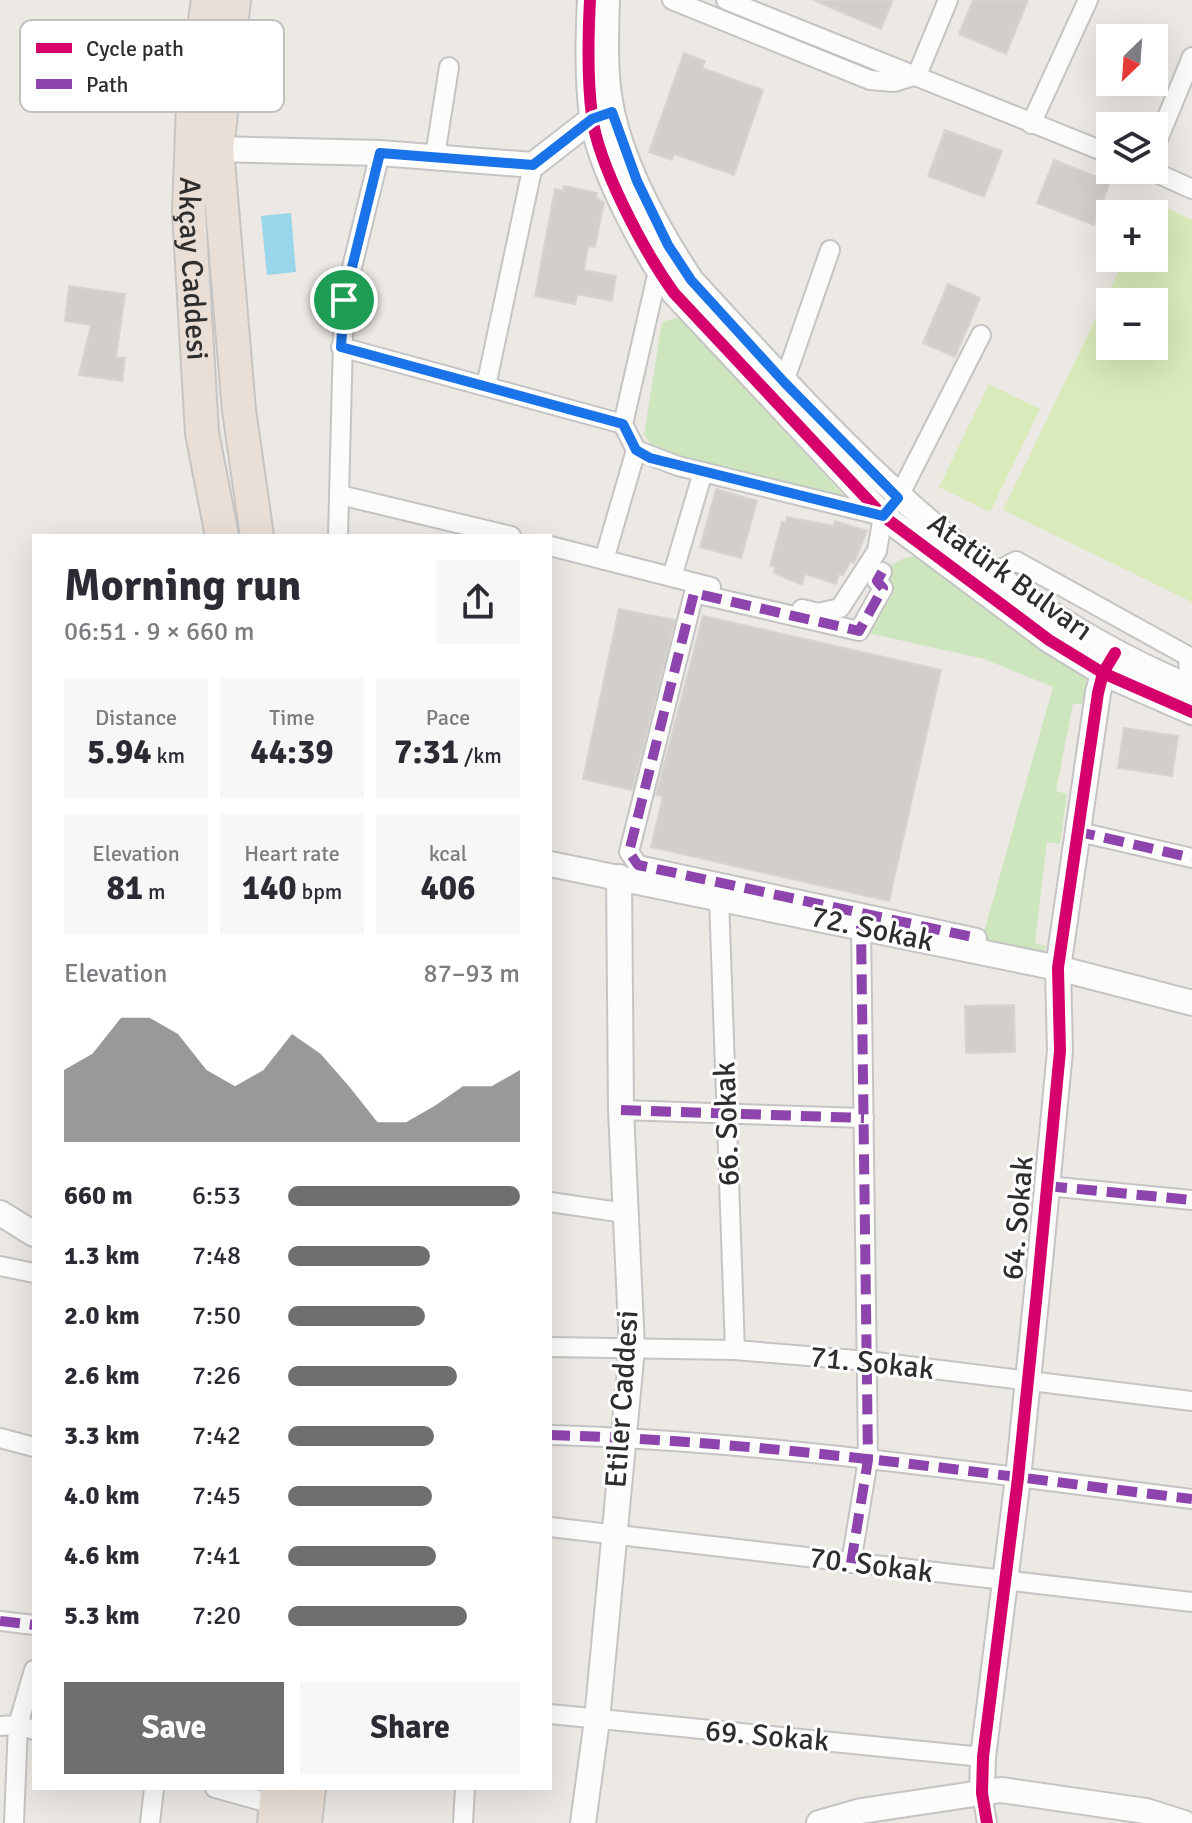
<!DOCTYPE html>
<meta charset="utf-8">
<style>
body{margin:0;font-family:Signika,sans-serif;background:#f7f7f7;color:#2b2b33;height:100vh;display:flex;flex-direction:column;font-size:30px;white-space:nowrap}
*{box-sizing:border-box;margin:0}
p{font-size:26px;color:#7c7c81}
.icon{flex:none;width:44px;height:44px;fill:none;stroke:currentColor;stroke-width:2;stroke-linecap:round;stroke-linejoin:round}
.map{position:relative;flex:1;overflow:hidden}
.sheet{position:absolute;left:32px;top:534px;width:520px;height:1256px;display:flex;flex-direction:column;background:#fff;border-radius:0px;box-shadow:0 8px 32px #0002}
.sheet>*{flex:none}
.needle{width:52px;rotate:205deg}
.controls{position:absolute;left:1096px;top:24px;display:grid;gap:16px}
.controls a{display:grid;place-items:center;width:72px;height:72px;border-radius:0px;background:#fff;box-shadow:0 8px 32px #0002;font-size:40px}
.pin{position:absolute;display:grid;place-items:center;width:68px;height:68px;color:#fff;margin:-34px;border:4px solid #fff;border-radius:50%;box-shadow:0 2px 8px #0007}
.round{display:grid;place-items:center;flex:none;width:84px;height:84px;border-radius:0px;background:#f7f7f7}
.overview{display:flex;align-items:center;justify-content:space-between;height:136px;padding:0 32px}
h1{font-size:44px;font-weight:700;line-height:60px}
.figures{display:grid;grid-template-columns:repeat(3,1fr);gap:12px;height:136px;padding:8px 32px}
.figures div{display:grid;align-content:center;border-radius:0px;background:#f7f7f7;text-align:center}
.figures b{font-size:34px;font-weight:700}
.figures small{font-size:22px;font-weight:400}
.figures p{font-size:22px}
.chart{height:224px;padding:16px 32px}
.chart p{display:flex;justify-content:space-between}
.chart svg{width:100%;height:144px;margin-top:8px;fill:#706f6e;opacity:.7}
.action{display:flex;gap:16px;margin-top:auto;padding:16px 32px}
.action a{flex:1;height:92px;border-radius:0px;background:#706f6e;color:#fff;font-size:32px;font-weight:700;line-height:92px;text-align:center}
.action a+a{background:#f7f7f7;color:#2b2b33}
ul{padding:0 32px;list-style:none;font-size:26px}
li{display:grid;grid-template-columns:128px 96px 1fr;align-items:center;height:60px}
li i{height:20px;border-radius:10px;background:#706f6e}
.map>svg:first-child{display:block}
.green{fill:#cee6be}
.pitch{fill:#d9eabb;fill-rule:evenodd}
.water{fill:#99d6ec}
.building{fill:#d1cecb;stroke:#d7d4d0;stroke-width:2}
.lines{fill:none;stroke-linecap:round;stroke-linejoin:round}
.street-casing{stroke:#c5c4c5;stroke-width:22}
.secondary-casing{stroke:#c5c4c5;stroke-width:28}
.highway-casing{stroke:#c6c5c4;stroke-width:36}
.street{stroke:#fcfcfb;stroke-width:18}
.secondary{stroke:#fcfcfb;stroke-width:24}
.highway{stroke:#eadfd6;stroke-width:32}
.quiet{stroke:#8e44ad;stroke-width:10;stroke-dasharray:20 10;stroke-linecap:butt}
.cycleway-casing{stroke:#fff;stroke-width:17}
.cycleway{stroke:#d6006c;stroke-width:12}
.route-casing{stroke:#fff;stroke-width:16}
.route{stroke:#1a73e8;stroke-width:10}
.labels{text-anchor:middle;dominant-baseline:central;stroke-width:6;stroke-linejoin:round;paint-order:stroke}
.street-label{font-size:30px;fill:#2e2e2e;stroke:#fff}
.key{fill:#fff;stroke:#c0c0c0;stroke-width:2}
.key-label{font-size:22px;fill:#2e2e2e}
</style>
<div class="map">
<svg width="1192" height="1823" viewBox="0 0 1192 1823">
<rect width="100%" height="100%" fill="#ece8e4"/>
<!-- green -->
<g class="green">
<polygon points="679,317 847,499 655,451 644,434 662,322"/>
<path d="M913,556l174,118 -4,30h-10l-17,87 11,3 -7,50 -13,-2 -12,101 11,3 -2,7 -62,-14 71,-252 -69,-28 -125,-28c14,-33 16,-68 54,-75z"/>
</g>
<!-- pitch -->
<g class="pitch">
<path d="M1152,201l40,19v382l-189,-92 122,-252h29v-44h-8zM1110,302h44v44h-44z"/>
<polygon points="989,384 1040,409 990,512 939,487"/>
</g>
<!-- water -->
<polygon class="water" points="291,213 296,272 267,275 261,216"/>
<!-- building -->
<g class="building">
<polygon points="813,0 893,0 881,29"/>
<polygon points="973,0 1028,0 1006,54 959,34"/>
<polygon points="684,53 705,61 702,68 763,90 734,175 674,154 672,160 649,152"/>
<polygon points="945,130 1002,151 984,197 928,176"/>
<polygon points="1054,160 1110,182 1094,225 1037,203"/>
<polygon points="564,186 597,193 596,197 604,203 595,247 588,246 584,270 616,276 612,301 577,294 575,304 535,296 555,189 563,191"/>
<polygon points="948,284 980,298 955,357 923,343"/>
<polygon points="69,286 125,294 116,357 125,358 122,381 79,375 91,325 65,321"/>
<polygon points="716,489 757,501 741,558 700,547"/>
<polygon points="787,517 834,526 835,521 867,531 854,563 850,562 843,575 839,574 836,584 805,574 802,585 774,573 775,567 770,566 782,522 786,523"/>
<polygon points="619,609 675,620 632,790 583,779"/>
<polygon points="703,616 941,670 889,901 651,847 663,796 656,795"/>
<polygon points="1124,728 1178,736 1172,776 1118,768"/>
<polygon points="1014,1005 1015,1052 966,1053 965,1006"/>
</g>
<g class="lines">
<defs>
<g id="street">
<polyline points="672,0 870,80 894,82 917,75 948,0"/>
<polyline points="726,0 1110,154"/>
<polyline points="1031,124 1088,0"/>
<polyline points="1154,149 1192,57"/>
<polyline points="435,156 449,67"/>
<polyline points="1150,170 1192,189"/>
<polyline points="658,271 623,424 636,450 678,466 883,516"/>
<polyline points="341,347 623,424"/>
<polyline points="784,382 830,250"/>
<polyline points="486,386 533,165"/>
<polyline points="340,495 511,536"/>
<polyline points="338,536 344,300 380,153"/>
<polyline points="550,546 711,587"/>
<polyline points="604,560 636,450"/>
<polyline points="882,572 877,581 883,588 859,631 694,593 629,852 638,865 977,938"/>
<polyline points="992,574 1016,561 1188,656 1190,688"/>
<polyline points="672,577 703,472"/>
<polyline points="802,609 818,613 840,608 877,551 883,516 898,498 981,335"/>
<polyline points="1075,831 1192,858"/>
<polyline points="719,898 735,1350"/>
<polyline points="621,1110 864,1118"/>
<polyline points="1047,1186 1192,1200"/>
<polyline points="550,1202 625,1213"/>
<polyline points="0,1266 34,1273"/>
<polyline points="550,1347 735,1350 868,1361 1192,1401"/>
<path d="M550,1435c215,6 429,38 642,64"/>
<polyline points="0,1438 34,1447"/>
<polyline points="550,1527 1192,1602"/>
<polyline points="851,1563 868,1460 861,926"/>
<polyline points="0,1621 34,1625"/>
<polyline points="550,1714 983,1757"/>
<polyline points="0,1726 18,1725 34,1730"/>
<polyline points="215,1788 276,1805"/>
<polyline points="982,1793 987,1823"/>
<polyline points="14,1823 18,1725 34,1670"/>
<polyline points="150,1823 154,1788"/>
<polyline points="463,1823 465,1788"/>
</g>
<g id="secondary">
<path d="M590,0c-2,38 -3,78 2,116 6,49 53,137 82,177l209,223 166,124 54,33 89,39"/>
<path d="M607,0c-1,36 -3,76 5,112 13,59 46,118 79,168 150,164 290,321 501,408"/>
<polyline points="217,149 380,153 533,165 592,119 606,114"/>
<polyline points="550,864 1058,968 1192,1003"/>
<polyline points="0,1213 34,1234"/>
<polyline points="982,1793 983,1757 1018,1478 1038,1282 1060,1051 1058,968 1098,693 1103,673 1115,653"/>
<polyline points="583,1823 597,1720 632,1349 621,1110 619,877"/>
<polyline points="819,1823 861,1811 1001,1790 1146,1811 1184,1823"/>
</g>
<g id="highway">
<path id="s1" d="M208,0l-15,104 -4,108 13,221 20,103"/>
<polyline points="234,0 217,149 239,410 257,536"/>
<polyline points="274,1823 277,1788"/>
<polyline points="305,1823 309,1788"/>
</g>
</defs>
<!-- street casing -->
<use href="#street" class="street-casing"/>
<!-- secondary casing -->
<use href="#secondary" class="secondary-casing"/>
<!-- highway casing -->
<use href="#highway" class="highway-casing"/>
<!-- street -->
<use href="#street" class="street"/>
<!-- secondary -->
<use href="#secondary" class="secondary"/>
<!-- highway -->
<use href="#highway" class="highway"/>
<!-- quiet -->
<g class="quiet">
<polyline points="882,572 877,581 883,588 859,631 694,593 629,852 638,865 977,938"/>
<polyline points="1075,831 1192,858"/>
<polyline points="621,1110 864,1118"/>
<polyline points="1047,1186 1192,1200"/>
<path d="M550,1435c215,6 429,38 642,64"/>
<polyline points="851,1563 868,1460 861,926"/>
<polyline points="0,1621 34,1625"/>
</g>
<defs>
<g id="cycleway">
<path d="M590,0c-2,38 -3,78 2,116 6,49 53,137 82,177l209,223 166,124 54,33 89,39"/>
<polyline points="987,1823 982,1793 983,1757 1018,1478 1038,1282 1060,1051 1058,968 1098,693 1103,673 1115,653"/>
</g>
</defs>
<!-- cycleway casing -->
<use href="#cycleway" class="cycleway-casing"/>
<!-- cycleway -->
<use href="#cycleway" class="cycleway"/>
</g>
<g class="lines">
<defs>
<polygon id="route" points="612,112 637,181 668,245 691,280 784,382 898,498 883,516 650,458 636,450 623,424 341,347 344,300 380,153 533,165 592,119"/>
</defs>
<!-- route casing -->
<use href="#route" class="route-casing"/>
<!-- route -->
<use href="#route" class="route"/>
</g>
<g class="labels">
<!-- street labels -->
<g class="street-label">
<text stroke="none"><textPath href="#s1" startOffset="270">Akçay Caddesi</textPath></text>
<text transform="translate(1010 577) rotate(36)">Atatürk Bulvarı</text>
<text transform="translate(872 929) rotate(12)">72. Sokak</text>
<text transform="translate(727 1124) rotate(-92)">66. Sokak</text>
<text transform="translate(1018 1218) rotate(-85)">64. Sokak</text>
<text transform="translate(872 1363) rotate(6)">71. Sokak</text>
<text transform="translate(622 1399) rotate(-86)">Etiler Caddesi</text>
<text transform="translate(871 1565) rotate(7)">70. Sokak</text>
<text transform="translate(767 1736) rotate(5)">69. Sokak</text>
</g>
</g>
<!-- legend -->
<rect x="20" y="20" width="264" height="92" rx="12" class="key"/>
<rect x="36" y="43" width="36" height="10" fill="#d6006c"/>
<rect x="36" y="79" width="36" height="10" fill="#8e44ad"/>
<g class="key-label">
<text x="86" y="56">Cycle path</text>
<text x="86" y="92">Path</text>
</g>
</svg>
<div class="controls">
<a><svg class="needle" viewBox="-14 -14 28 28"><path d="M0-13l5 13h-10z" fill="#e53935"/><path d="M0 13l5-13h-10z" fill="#7c7c81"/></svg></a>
<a><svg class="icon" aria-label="layers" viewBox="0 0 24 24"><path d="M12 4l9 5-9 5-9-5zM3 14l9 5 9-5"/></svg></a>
<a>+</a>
<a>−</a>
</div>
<div class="pin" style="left:344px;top:300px;background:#1e9e55"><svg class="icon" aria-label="arrive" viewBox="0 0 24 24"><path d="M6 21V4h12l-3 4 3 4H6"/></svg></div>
<section class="sheet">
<div class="overview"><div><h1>Morning run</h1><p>06:51 · 9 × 660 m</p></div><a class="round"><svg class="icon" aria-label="share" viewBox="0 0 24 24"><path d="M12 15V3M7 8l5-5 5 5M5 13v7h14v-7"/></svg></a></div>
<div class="figures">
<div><p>Distance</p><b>5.94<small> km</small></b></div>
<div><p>Time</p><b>44:39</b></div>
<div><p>Pace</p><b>7:31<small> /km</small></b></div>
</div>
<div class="figures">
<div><p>Elevation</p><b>81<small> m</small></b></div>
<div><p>Heart rate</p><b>140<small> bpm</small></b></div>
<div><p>kcal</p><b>406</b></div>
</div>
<div class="chart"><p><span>Elevation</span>87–93 m</p>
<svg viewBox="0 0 160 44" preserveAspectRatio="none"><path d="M0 44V22L10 17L20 6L30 6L40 11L50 22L60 27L70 22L80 11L90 17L100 27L110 38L120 38L130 33L140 27L150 27L160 22V44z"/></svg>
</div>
<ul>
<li><b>660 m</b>6:53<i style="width:100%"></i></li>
<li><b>1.3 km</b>7:48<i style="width:61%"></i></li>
<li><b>2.0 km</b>7:50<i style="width:59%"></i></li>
<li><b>2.6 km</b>7:26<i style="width:73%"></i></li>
<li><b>3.3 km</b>7:42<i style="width:63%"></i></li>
<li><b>4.0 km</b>7:45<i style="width:62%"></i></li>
<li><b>4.6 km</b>7:41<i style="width:64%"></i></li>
<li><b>5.3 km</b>7:20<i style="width:77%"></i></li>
</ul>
<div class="action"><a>Save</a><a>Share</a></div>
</section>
</div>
